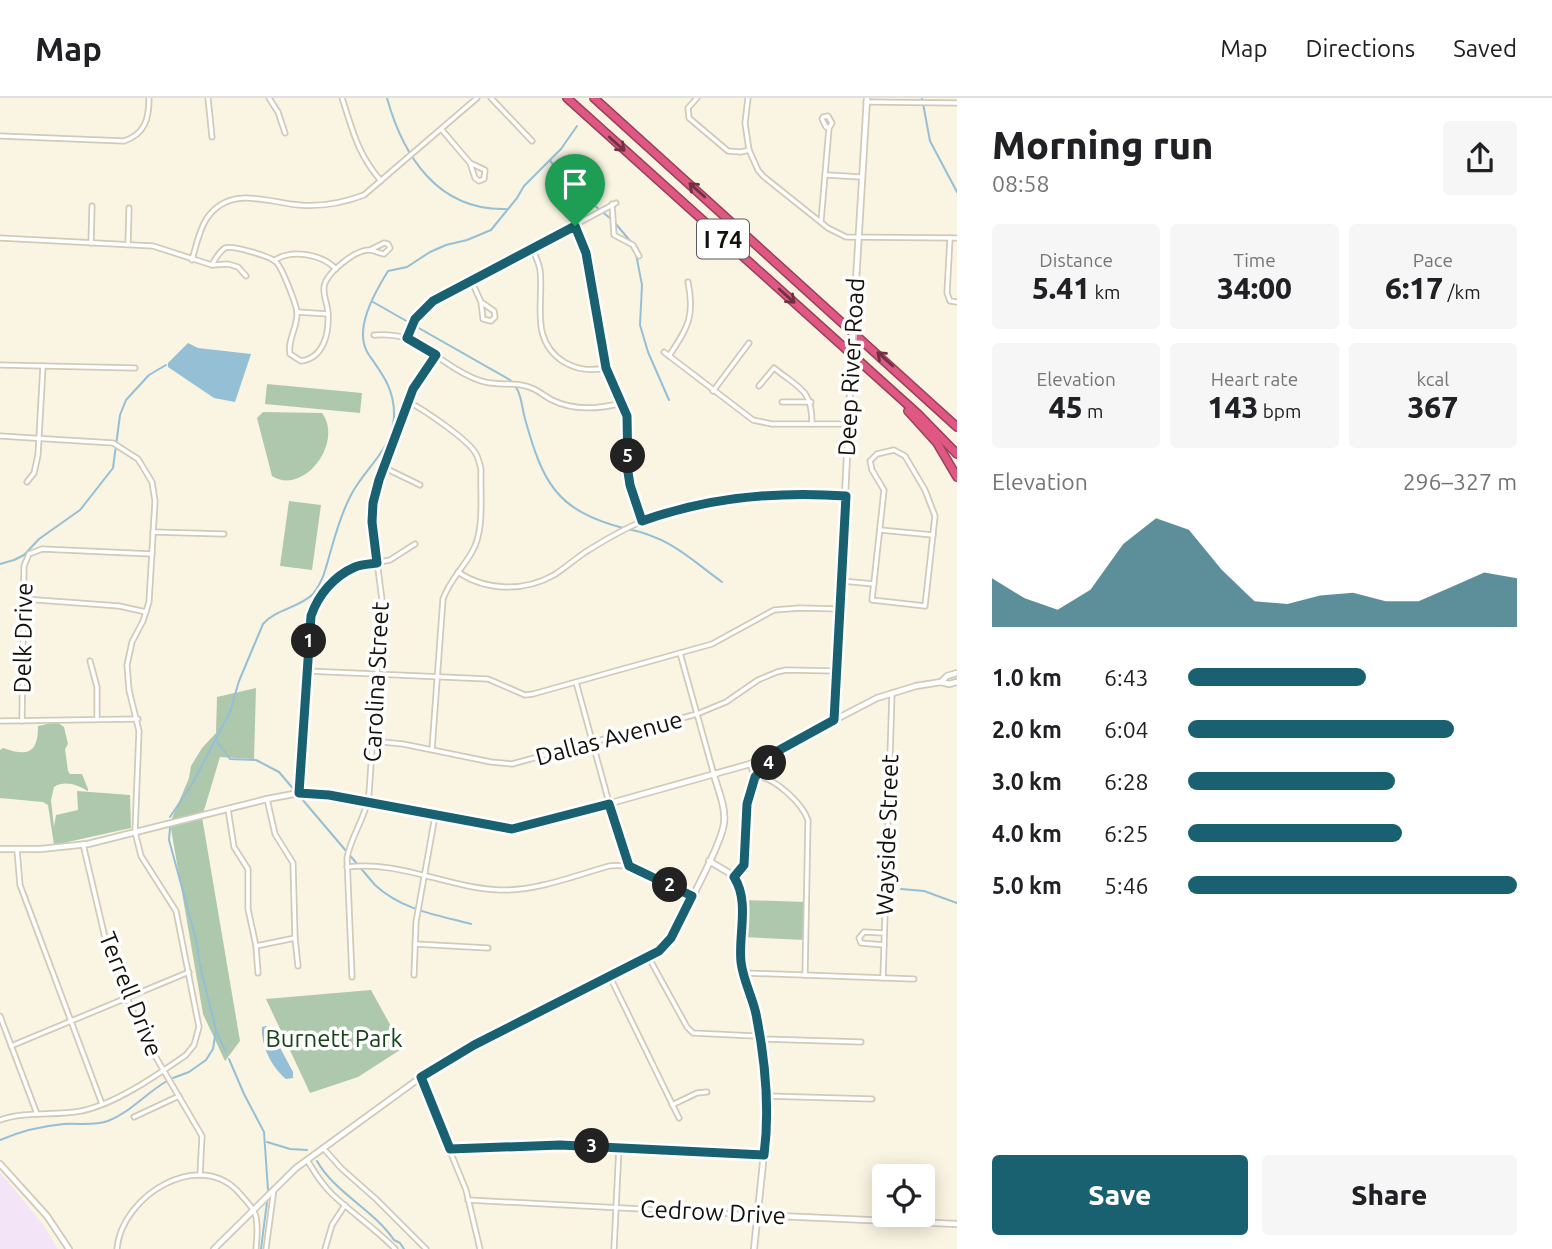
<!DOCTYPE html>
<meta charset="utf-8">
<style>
body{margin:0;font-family:Ubuntu,sans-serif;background:#f6f6f6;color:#202124;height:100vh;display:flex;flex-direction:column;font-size:26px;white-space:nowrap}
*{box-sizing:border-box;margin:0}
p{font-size:23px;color:#757577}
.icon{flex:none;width:38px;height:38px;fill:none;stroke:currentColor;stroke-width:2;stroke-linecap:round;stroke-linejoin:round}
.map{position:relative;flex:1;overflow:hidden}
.side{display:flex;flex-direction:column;background:#fff;width:595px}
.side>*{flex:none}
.tools{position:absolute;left:872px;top:1066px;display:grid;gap:14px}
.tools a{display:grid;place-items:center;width:63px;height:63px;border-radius:7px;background:#fff;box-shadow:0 4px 18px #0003;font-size:35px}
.pin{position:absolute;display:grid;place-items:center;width:60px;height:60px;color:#fff;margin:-72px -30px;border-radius:50% 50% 50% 0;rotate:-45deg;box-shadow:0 0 7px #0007}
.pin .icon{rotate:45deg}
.km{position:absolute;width:35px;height:35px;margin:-18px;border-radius:50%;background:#222;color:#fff;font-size:19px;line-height:35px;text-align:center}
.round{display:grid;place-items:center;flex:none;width:74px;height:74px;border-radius:7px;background:#f6f6f6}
.summary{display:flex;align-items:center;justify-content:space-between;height:119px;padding:0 35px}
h1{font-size:38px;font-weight:800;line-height:52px}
.stats{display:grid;grid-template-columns:repeat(3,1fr);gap:10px;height:119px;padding:7px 35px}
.stats div{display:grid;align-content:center;border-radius:7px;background:#f6f6f6;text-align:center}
.stats b{font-size:30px;font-weight:800}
.stats small{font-size:19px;font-weight:400}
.stats p{font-size:19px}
.chart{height:196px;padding:14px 35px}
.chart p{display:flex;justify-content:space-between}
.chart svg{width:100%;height:126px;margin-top:7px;fill:#196170;opacity:.7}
.cta{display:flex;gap:14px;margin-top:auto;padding:14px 35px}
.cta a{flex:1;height:80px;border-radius:7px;background:#196170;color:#fff;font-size:28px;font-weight:800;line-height:80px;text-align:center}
.cta a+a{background:#f6f6f6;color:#202124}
ul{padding:0 35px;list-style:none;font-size:23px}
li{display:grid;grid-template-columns:112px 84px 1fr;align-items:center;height:52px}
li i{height:18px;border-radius:9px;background:#196170}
header{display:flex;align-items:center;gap:42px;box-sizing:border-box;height:98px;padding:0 35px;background:#fff;border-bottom:2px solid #e0e0e0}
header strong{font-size:33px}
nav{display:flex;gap:38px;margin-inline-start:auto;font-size:24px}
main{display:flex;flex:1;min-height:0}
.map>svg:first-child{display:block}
.education{fill:#f3e4f7}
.green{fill:#aec8ae}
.water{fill:#95bfd5}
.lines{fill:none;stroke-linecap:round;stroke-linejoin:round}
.stream{stroke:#95bfd5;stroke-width:2}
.street-casing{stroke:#d0cab9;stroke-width:7}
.secondary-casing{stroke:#d0cab9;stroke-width:8}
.highway-casing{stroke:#98405a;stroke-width:10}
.street{stroke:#fff;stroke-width:3.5}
.secondary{stroke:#fff;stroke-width:4.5}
.highway{stroke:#df5884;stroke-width:7}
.secondary-bridge-casing{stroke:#d0cab9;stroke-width:8;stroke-linecap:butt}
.secondary-bridge{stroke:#fff;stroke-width:4.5}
.oneway{stroke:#6f3242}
.route-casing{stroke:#fff;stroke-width:14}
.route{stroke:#196170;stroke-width:9}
.labels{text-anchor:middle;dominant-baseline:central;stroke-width:7;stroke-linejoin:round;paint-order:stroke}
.shield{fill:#fff;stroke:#5a5955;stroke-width:2}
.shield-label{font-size:23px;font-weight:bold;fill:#14120c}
.street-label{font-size:24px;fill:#14120c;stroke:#fff}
.park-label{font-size:24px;fill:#174319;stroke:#fff}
</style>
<header>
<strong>Map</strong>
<nav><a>Map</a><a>Directions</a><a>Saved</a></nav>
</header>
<main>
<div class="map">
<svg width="957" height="1151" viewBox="0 0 957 1151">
<rect width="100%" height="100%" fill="#faf4e2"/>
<!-- education -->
<polygon class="education" points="0,1074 44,1128 58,1151 0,1151"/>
<!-- green -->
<g class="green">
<polygon points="267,286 362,295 360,315 265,306"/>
<path d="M263,314l59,1c22,30 -19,83 -50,63l-15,-58z"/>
<polygon points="289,403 321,407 312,472 280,468"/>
<polygon points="256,590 254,661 220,659 202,719 240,943 225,963 203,916 170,725 189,680 191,668 202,650 216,635 217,599"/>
<path d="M57,624l7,5 4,17 -3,5 3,22 2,3h12l6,15v2c-11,-6 -23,-11 -34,-4l-3,13 3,27 2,-12 22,-5 -1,-19 53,4 1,33 -77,17 -6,-40 -5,-3 -43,-4v-48l3,-2c25,9 35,5 35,-22z"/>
<polygon points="744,802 807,804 805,842 742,839"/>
<polygon points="371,892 403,950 358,979 310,995 266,901"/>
</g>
<!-- water -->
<g class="water">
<polygon points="188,245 198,250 251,256 235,304 214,300 168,269 168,265"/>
<path d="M266,928l4,3 23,43v6l-7,1c-15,-12 -25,-34 -24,-52z"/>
</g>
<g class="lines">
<!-- stream -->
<g class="stream">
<path d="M387,0c16,58 51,113 119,111"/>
<polyline points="922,0 930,43 957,94"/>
<polyline points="550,62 561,80 611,121"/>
<polyline points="615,125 631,144"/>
<polyline points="636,156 642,187 640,227 648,254 669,302"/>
<path d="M373,204l137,78c12,11 11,24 15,39 18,64 31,91 98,109"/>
<path d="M628,431c43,9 61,29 94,53"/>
<polyline points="0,466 14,462 24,457 39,441 80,412 113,370 120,317 126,302 149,277 166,267"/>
<path d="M215,641l15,20 26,1 23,12 96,113c27,25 62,30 96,39"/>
<path d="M170,719l22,-33 38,-72 9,-31 24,-57c13,-15 36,-16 50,-30 11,-13 13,-28 18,-44 5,-18 11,-38 20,-55 14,-27 41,-45 43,-78 1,-27 -11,-42 -25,-62 -17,-24 6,-63 19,-84l19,-4 23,-15 16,-7 21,-5 24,-10 26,-32 7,-12 37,-37 16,-23"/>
<polyline points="170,729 169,742 196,841 201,872 216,932 213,951 206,962 189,974 173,980"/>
<polyline points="901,791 924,793 957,805"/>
<polyline points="216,933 226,954"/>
<polyline points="229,961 244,996 264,1034 268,1092"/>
<path d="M0,1042c21,-9 42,-14 64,-16 15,-1 30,2 44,-3 23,-9 38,-28 59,-40"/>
<polyline points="267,1044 290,1051 307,1052"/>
<path d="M317,1063c17,31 58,50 77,79l6,3 4,6"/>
<polyline points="261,1151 267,1104"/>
</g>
<defs>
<g id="street">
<polyline points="208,0 212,39"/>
<polyline points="269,0 278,14 285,35"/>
<path d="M342,0c11,33 15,55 39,83"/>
<polyline points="491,0 532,43"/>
<polyline points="697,0 688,10 689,20 728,53 741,54 749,52 745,25 748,0"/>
<polyline points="866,4 957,5"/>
<polyline points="442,32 470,65 475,80 479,83 484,81 485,72 470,65"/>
<path d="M0,38l124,5c21,-7 25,-22 25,-43"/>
<polyline points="749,52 758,72 763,78 828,130 846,139 957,140"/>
<polyline points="827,77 861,79"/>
<polyline points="612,106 614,137 633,147 639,158"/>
<polyline points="821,123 829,30 832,25 828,18 823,19 822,21 826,29 829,30"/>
<polyline points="575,128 586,155 606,270 627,318 628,374 642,423"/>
<polyline points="0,140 153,148 212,167 228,166 238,169 246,178"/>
<polyline points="950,140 947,195 950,203 957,204"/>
<polyline points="91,145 92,108"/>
<polyline points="128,146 129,110"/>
<path d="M533,151c2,7 6,14 7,21 4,33 -11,70 24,92 14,8 26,9 42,6"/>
<path d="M192,162c4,-14 7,-30 15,-42 23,-33 59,-16 92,-13 22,2 44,-2 65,-10l113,-97"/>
<path d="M275,162c17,-11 47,-6 61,9"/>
<path d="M212,167c3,-6 7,-13 13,-17 7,-3 45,8 51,14 6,5 20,42 21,50 1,15 -10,28 -7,42l11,7c23,-3 28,-28 27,-47 0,-9 -5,-18 -4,-27 2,-14 31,-37 45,-37 4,0 10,3 15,4l6,-6 -2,-4 -4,-1 -14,7"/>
<polyline points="471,182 481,204 483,221 491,223 495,219 494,213 481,204"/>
<polyline points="297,214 328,216"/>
<path d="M374,237c15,-1 27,0 41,6 19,13 48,36 70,41 16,4 33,-1 49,7 6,3 12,8 18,11 22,11 47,9 70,3"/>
<polyline points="407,240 415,221 433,203 616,105"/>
<polyline points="664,254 753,322 772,326 848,326"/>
<path d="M669,258c19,-29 26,-39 19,-74"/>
<polyline points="0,267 135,270"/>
<path d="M759,288l15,-18c26,21 38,21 38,56"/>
<polyline points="713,293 749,245"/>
<path d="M409,304c15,8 60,38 67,52 3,5 4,11 5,16 -1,25 4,60 -9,82 -9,16 -23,29 -29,47l-11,150"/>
<polyline points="782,304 811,304"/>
<path d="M0,338l113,7 25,16 14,23 3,19 -6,101 -6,19 -11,21 -5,23 2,25 10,41 -4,101 6,24 35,55 23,116 -5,18 -8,10c-29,20 -70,49 -105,56 -27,5 -55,0 -81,9"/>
<polygon points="894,352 905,358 925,392 935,418 925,508 872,502 884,392 872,372 870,363 877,356"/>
<polyline points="385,370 420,387"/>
<polyline points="27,384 34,375 38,357 43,268"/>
<polyline points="880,432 933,437"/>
<polyline points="153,434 224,436"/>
<path d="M458,474c28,19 66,20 96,3 11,-7 20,-15 30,-22 25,-16 53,-32 81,-40 59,-18 119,-21 180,-17"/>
<polyline points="842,483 874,486"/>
<polyline points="24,501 119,508 146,514"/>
<polyline points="680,555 714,677"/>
<polyline points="90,563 97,589 97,621"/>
<polyline points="307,573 488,581 525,597 533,596 712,546 774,512 800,510 840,511"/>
<polyline points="576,584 614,723 629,768"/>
<polyline points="0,623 138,621"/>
<polyline points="22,623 24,468 29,456 42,451 152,456"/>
<polyline points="372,643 403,646 491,664 512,666 697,616 726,604 758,582 777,574 786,572 837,573"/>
<polyline points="750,666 755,679"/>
<path d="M757,678c18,2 45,27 51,44l-3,155"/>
<polyline points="299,695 311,518 316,504 322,495 341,479 355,469 390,462 415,446"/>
<polyline points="228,711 234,749 248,771 248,811 256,848 295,840 293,765 275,736 267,701"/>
<polyline points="83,746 106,844 123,890 144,939 202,1038 200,1077"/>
<polyline points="17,752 20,787 102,1006"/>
<path d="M347,769c52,-7 101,21 153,23 36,1 74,-14 109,-24 29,-4 58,17 83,30"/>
<path d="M734,779c18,-18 9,-49 13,-73 3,-26 16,-30 27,-51"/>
<polyline points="295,840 298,868"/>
<polyline points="415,846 488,850"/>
<polyline points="884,847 861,845 859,840 864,834 884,835"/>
<polyline points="256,848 258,875"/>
<polyline points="649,860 687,929 693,935 755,938 763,941 861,944"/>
<polyline points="745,875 914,881"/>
<polyline points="414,877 416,824 435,718"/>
<path d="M352,879l-5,-119c4,-23 19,-40 22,-64l13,-194 -10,-78 1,-19 6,-23 34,-91 23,-34"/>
<polyline points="610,879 679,1020"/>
<polyline points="883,880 892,595"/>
<polyline points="0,918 37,1016"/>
<polyline points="11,948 189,874"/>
<polyline points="420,980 466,1092 480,1151"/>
<polyline points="765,998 872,1001"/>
<polyline points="672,1007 697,995 707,994"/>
<polyline points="134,1019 179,998"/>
<polyline points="323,1050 342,1071 376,1101 426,1151"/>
<polyline points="450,1050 560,1047 764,1057"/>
<path d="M307,1062c8,13 15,25 26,35 20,19 43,34 62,54"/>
<polyline points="468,1102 756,1117"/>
<path d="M117,1151c4,-53 84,-103 124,-54 5,6 13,13 15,22 2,10 1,22 0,32"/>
<polyline points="266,1151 274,1091"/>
<polyline points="325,1151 332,1127 345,1107"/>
<polyline points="614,1151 619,1049"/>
</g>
<g id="secondary">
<polyline points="854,216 867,0"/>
<polyline points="941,584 947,578 957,575"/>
<polyline points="834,621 851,276"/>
<polyline points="0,751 41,751 88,746 267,701 299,695 329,697 499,730 522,730 750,666 877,600 916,588 941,584 949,586 957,584"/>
<polyline points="709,763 731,776 741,794 741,862 756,918 763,965 766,1036 754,1151"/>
<polyline points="0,1066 47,1118 69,1151"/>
<polyline points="757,1117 957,1126"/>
<path d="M214,1151l82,-81 121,-88 57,-35 185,-94c15,-14 63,-108 65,-128 2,-16 -6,-33 -10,-48"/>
</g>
<g id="highway">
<polyline points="567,0 918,316 957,356"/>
<polyline points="594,0 957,329"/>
<polyline points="908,313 937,345 957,379"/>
</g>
</defs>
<!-- street casing -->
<use href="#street" class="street-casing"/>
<!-- secondary casing -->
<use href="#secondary" class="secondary-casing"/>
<!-- highway casing -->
<use href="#highway" class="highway-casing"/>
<!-- street -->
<use href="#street" class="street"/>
<!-- secondary -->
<use href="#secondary" class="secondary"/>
<!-- highway -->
<use href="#highway" class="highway"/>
<defs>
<polyline id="secondary-bridge" points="851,276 854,216"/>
</defs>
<!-- secondary-bridge casing -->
<use href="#secondary-bridge" class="secondary-bridge-casing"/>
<!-- secondary-bridge -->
<use href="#secondary-bridge" class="secondary-bridge"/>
</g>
<!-- one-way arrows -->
<defs><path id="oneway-shaft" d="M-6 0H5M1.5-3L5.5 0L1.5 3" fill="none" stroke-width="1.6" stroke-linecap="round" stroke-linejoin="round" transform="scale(1.75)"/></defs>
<g class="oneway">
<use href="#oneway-shaft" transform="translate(617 46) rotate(42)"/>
<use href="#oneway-shaft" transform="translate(697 92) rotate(-138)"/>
<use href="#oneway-shaft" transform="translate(787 198) rotate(42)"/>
<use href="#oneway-shaft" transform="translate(885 261) rotate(-138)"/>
</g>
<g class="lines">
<defs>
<path id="route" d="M575,128l11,27 20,115 21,48 1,56 2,13 12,36c67,-24 135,-30 204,-25l-12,224 -60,33 -6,11 -13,13 -8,27 -3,61 -10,12c16,25 4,58 7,85 2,18 11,34 15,52 9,45 14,95 8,141l-204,-10 -110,4 -29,-72 53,-32 185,-94 12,-13 21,-42 -63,-30 -20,-62 -97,25 -183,-34 -30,-2 12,-177c7,-21 23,-40 44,-49 7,-3 16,-3 22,-4l-5,-41 1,-19 6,-23 34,-91 23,-34 -29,-17 8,-19 18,-18z"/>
</defs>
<!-- route casing -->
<use href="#route" class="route-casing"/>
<!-- route -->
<use href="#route" class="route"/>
</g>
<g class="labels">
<!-- shield labels -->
<rect class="shield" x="697" y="121.5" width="52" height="39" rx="5"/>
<g class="shield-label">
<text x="723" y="141">I 74</text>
</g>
<!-- street labels -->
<g class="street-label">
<text transform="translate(851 269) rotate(-87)">Deep River Road</text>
<text transform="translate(23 540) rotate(-89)">Delk Drive</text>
<text transform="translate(376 584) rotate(-87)">Carolina Street</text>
<text transform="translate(609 640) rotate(-15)">Dallas Avenue</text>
<text transform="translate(887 737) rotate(-88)">Wayside Street</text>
<text transform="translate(131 896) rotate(68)">Terrell Drive</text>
<text transform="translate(713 1114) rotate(3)">Cedrow Drive</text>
</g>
<!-- park labels -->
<g class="park-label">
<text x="334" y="940">Burnett Park</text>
</g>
</g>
</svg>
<div class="tools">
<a><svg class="icon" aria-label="locate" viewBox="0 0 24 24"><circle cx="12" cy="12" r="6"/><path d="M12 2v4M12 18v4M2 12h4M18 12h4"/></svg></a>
</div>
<div class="pin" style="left:575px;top:128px;background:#1e9e55"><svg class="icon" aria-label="arrive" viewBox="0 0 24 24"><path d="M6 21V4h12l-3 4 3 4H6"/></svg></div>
<b class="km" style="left:309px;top:543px">1</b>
<b class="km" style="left:670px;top:787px">2</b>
<b class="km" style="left:592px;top:1048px">3</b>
<b class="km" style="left:769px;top:665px">4</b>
<b class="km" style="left:628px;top:358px">5</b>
</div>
<section class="side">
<div class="summary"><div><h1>Morning run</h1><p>08:58</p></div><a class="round"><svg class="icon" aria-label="share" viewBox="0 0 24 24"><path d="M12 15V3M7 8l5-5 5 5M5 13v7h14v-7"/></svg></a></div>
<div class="stats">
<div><p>Distance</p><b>5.41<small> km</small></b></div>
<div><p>Time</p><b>34:00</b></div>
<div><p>Pace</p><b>6:17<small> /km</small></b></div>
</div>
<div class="stats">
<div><p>Elevation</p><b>45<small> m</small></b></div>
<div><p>Heart rate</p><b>143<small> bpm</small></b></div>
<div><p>kcal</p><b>367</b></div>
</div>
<div class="chart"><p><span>Elevation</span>296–327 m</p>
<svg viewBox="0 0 160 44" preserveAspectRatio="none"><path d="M0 44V27L10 34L20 38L30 31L40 15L50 6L60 10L70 24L80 35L90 36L100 33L110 32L120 35L130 35L140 30L150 25L160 27V44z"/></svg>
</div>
<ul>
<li><b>1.0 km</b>6:43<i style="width:54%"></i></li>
<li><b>2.0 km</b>6:04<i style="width:81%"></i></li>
<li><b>3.0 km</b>6:28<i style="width:63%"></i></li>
<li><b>4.0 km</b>6:25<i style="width:65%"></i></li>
<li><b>5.0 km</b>5:46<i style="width:100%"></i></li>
</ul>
<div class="cta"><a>Save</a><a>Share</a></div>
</section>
</main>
